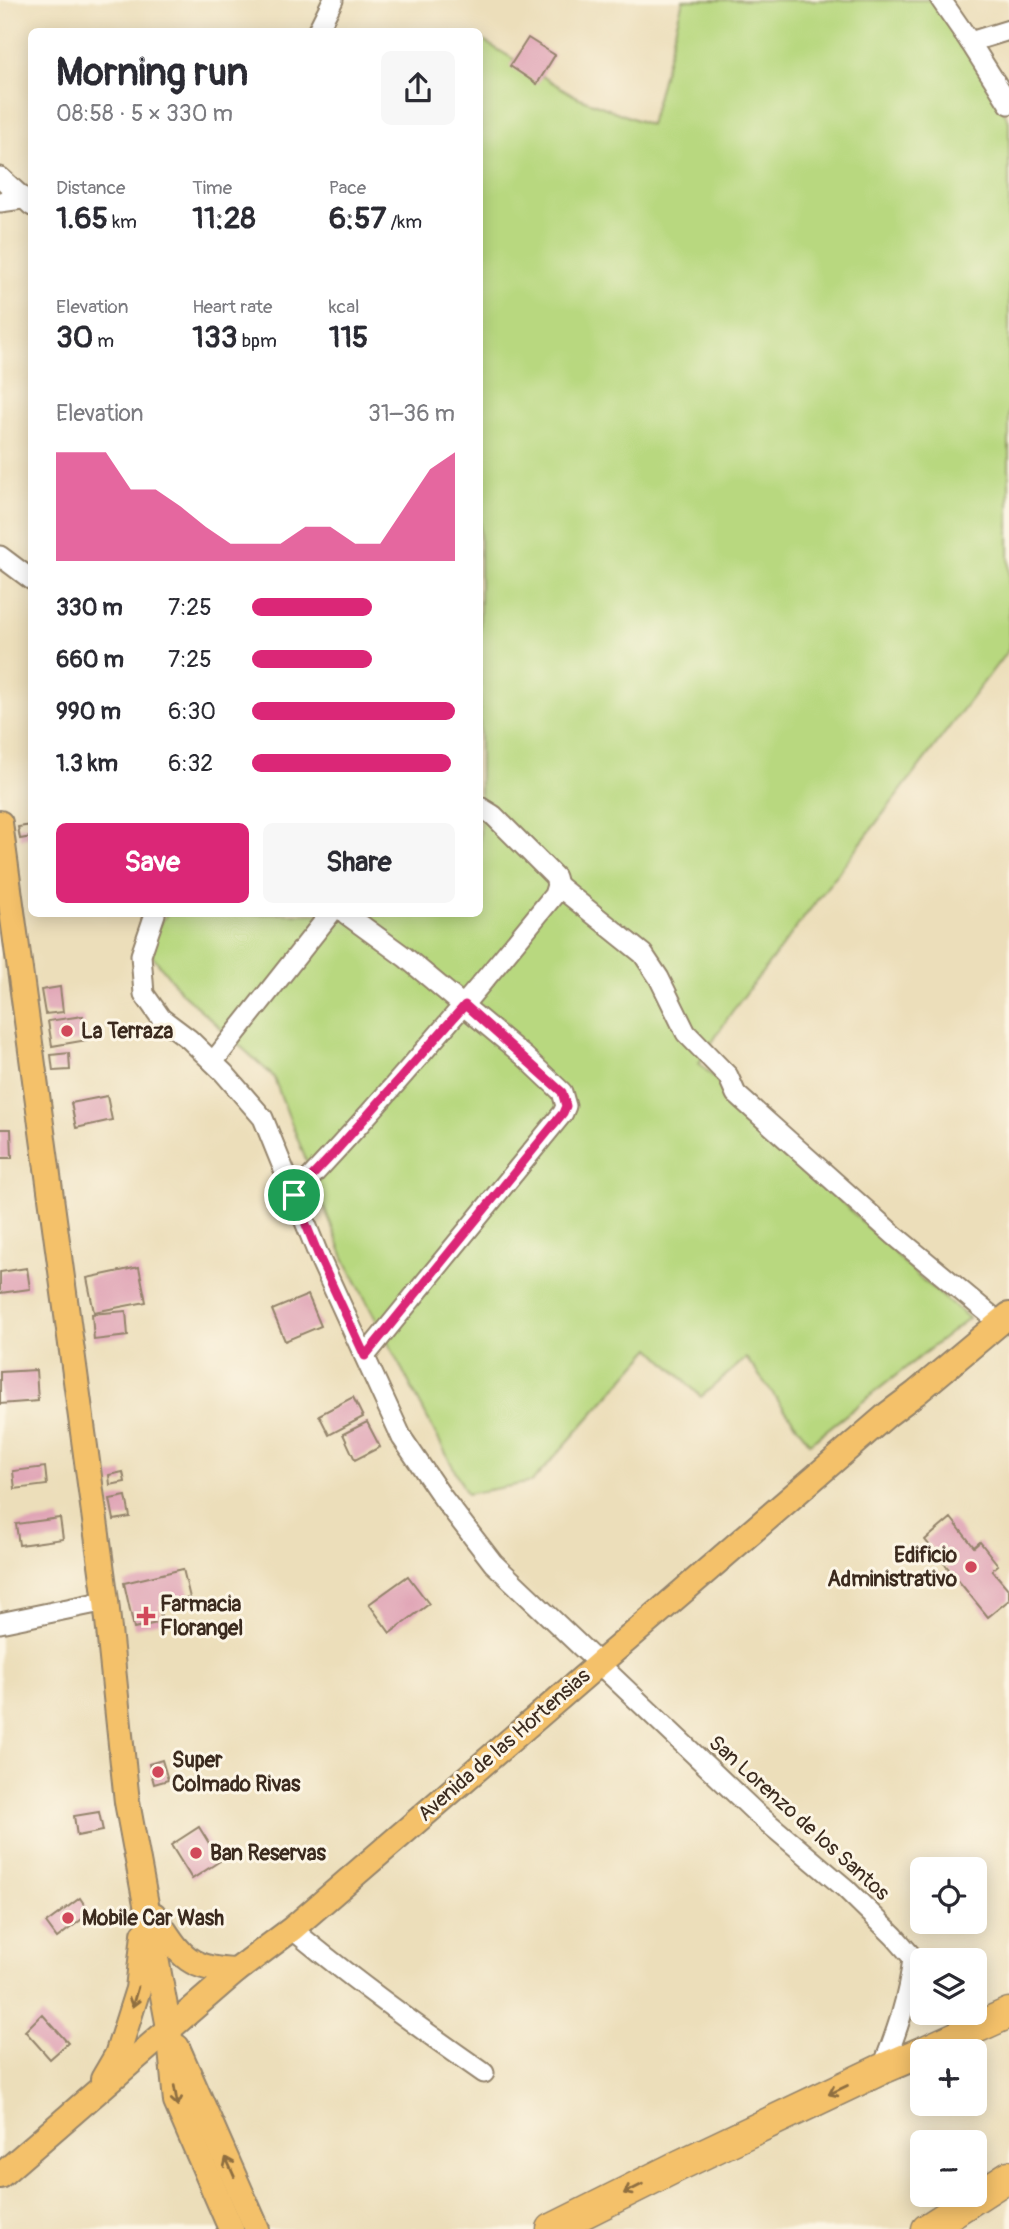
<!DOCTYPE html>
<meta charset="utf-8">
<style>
body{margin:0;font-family:Pangolin,sans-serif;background:#f7f7f7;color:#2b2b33;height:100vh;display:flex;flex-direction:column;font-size:26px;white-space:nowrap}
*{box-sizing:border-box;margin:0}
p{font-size:23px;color:#7c7c81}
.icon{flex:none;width:38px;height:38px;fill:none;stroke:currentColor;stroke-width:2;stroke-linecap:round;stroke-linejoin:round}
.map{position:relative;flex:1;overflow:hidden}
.details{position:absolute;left:28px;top:28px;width:455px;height:889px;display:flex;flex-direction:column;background:#fff;border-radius:10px;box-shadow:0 4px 18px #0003}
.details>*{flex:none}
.controls{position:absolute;left:910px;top:1857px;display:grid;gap:14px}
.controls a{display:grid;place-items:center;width:77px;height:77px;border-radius:10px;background:#fff;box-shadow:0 4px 18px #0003;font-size:35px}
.pin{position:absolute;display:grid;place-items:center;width:60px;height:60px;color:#fff;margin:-30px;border:4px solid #fff;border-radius:50%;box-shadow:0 2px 7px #0007}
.round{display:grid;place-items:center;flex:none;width:74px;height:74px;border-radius:10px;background:#f7f7f7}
.headline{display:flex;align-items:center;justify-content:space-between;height:119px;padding:0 28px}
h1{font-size:38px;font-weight:800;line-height:52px}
.metrics{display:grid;grid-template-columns:repeat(3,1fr);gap:10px;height:119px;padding:7px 28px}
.metrics div{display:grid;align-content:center}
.metrics b{font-size:30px;font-weight:800}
.metrics small{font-size:19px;font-weight:400}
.metrics p{font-size:19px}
.chart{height:196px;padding:14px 28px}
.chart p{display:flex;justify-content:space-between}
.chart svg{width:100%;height:126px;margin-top:7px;fill:#db2777;opacity:.7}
.cta{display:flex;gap:14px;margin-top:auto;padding:14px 28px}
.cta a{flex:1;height:80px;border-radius:10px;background:#db2777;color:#fff;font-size:28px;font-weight:800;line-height:80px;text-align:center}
.cta a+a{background:#f7f7f7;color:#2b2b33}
ul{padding:0 28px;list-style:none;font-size:23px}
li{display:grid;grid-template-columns:112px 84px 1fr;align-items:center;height:52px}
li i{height:18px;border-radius:9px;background:#db2777}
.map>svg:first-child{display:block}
.green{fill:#b8d87f;stroke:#7a814e;stroke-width:2}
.building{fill:#e0a4b6}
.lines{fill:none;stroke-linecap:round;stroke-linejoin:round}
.minor-casing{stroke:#94846c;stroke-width:23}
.major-casing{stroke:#94846c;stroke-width:28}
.highway-casing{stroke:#94846c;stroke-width:33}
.minor{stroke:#fff;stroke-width:19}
.major{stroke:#f4c16a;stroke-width:24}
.highway{stroke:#f4c16a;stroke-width:30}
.oneway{stroke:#8e6e40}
.route-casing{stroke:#fff;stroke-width:14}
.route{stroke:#db2777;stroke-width:9}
.poi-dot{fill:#d1495b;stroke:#fcf5e5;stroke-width:2.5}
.labels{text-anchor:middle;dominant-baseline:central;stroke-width:6;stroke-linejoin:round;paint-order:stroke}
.poi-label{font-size:21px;font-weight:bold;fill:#3b2a1e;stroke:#fcf5e5;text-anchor:start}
.street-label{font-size:21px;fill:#3b2a1e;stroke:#fcf5e5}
</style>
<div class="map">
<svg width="1009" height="2229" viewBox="0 0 1009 2229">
<rect width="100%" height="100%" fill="#fcf5e5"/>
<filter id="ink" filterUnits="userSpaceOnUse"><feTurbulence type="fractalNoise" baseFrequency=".0143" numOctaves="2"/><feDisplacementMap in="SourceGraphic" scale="14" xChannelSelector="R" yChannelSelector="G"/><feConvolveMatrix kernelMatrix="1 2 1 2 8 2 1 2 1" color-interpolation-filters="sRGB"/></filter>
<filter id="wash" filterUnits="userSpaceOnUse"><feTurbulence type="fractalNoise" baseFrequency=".00686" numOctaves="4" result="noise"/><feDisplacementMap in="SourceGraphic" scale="28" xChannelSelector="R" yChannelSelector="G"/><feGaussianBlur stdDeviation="1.57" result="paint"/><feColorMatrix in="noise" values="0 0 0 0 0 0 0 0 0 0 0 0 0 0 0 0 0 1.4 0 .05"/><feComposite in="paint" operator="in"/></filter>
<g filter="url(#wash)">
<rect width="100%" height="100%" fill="#ecdeba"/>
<!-- green -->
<polygon class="green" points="683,0 934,0 950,13 1009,121 1009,649 731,1013 699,1063 920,1278 969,1318 810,1443 746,1358 701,1397 651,1348 532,1482 467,1494 345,1260 273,1076 182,993 144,945 167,914 480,914 480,39 577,97 650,125"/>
<g id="blocks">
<!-- building -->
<g class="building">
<polygon points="528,38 555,55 537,84 510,66"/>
<polygon points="32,825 32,837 20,839 18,827"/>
<polygon points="60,987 63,1012 45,1014 41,990"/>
<polygon points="83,1016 87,1040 52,1046 48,1021"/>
<polygon points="69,1053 70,1070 53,1071 51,1055"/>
<polygon points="107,1096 112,1120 76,1128 71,1103"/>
<polygon points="0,1129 11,1129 12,1158 0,1158"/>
<polygon points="139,1267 146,1302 94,1312 87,1278"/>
<polygon points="27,1268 30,1289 0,1293 0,1272"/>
<polygon points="308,1295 321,1326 285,1341 272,1310"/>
<polygon points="126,1311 128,1336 94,1340 92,1314"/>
<polygon points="36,1370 38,1401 0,1404 0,1372"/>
<polygon points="353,1397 363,1417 329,1435 319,1415"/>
<polygon points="367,1422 380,1447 355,1460 343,1434"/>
<polygon points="45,1467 47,1485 15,1489 13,1471"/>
<polygon points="123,1472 125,1482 110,1485 109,1475"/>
<polygon points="126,1496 130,1517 114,1520 110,1499"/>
<polygon points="60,1518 63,1539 19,1545 16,1524"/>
<polygon points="951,1518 974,1547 980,1542 998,1565 992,1570 1009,1590 1009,1600 988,1617 925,1540"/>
<polygon points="183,1569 190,1598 159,1605 162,1622 134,1628 124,1583"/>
<polygon points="408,1576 429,1604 390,1633 369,1604"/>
<polygon points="162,1760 168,1780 154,1784 149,1764"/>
<polygon points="99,1812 103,1831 77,1836 74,1816"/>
<polygon points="199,1827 220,1861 192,1879 171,1845"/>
<polygon points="80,1898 90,1913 57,1938 46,1923"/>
<polygon points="42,2014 68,2043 50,2059 25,2031"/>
</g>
</g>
</g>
<g filter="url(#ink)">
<use href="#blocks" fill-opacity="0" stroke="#94846c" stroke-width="2"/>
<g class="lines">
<defs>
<g id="minor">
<polyline points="941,0 970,42 1009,104"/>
<polyline points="317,32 333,0"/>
<polyline points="970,42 1009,30"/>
<polyline points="0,177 32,206"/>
<polyline points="0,202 22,199"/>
<polyline points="0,556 32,580"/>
<polyline points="557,885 643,954 659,978 686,1033 728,1076 736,1094 894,1235 1000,1323"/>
<polyline points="155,914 141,955 144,994 161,1018 189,1039 224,1073 263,1118 320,1259 402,1438 443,1498 493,1563 754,1811 845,1888 894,1936 922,1968"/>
<polyline points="346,914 405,957 524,1056 562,1092 566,1106 563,1113 365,1356"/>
<polyline points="213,1062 330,914"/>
<path d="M294,1195c91,-96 177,-197 260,-300l3,-10 -2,-8 -62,-62 -13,-8"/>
<polyline points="0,1623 106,1601"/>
<path d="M292,1929c62,52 126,98 192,144"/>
<path d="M882,2069c15,-38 26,-69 31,-110"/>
</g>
<g id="major">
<polyline points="0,823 106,1601 127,1802 169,2028 176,2102 231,2229"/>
<path d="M154,1915c26,39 31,54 82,56"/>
<polyline points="177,2047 257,2229"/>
<polyline points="103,2079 117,2055 138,1989 144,1934"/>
<polyline points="0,2176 236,1971 292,1929 888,1414 916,1393 1009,1315"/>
</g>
<g id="highway">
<polyline points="925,2051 1009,2013"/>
<polyline points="552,2229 678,2166 882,2069 922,2052"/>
<polyline points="927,2229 1009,2176"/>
</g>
</defs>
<!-- minor casing -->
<use href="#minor" class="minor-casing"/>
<!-- major casing -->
<use href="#major" class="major-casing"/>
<!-- highway casing -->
<use href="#highway" class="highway-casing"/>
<!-- minor -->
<use href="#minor" class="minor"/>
<!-- major -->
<use href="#major" class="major"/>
<!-- highway -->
<use href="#highway" class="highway"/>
</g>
<!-- one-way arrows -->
<defs><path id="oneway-shaft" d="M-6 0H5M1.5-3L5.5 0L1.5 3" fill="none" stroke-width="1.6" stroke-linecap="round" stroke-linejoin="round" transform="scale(1.75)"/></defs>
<g class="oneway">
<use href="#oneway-shaft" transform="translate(135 1997) rotate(106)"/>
<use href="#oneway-shaft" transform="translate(838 2090) rotate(155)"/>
<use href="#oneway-shaft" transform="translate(176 2096) rotate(80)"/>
<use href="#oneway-shaft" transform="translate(230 2167) rotate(-114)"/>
<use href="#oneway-shaft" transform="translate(633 2189) rotate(153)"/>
</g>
</g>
<g class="lines" filter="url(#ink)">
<defs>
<polygon id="route" points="465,1005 562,1092 566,1106 563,1113 365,1356 320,1259 294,1195 335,1152"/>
</defs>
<!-- route casing -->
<use href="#route" class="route-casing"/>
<!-- route -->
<use href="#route" class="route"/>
</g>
<!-- markers -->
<g class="poi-dot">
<circle cx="67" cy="1031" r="7"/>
<circle cx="971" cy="1567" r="7"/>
<path d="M142.5 1605.5h7v7h7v7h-7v7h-7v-7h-7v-7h7z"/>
<circle cx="158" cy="1772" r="7"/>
<circle cx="196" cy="1853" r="7"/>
<circle cx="68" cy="1918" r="7"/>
</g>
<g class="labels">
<!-- poi labels -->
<g class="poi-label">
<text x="81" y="1031">La Terraza</text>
<text x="957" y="1555" text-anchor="end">Edificio<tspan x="957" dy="24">Administrativo</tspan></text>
<text x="160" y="1604">Farmacia<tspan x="160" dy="24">Florangel</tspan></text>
<text x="172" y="1760">Super<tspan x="172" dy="24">Colmado Rivas</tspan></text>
<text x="210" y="1853">Ban Reservas</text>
<text x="82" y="1918">Mobile Car Wash</text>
</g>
<!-- street labels -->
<g class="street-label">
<text transform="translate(504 1745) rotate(-41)">Avenida de las Hortensias</text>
<text transform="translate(799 1818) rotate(42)">San Lorenzo de los Santos</text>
</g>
</g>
</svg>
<div class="controls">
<a><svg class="icon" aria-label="locate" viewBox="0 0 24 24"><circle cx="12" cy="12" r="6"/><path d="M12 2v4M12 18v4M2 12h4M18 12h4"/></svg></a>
<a><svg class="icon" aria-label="layers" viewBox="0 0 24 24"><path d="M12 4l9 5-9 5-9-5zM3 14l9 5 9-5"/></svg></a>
<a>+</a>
<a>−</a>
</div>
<div class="pin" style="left:294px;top:1195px;background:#1e9e55"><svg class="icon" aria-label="arrive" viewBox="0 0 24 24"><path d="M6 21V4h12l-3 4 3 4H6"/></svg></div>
<section class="details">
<div class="headline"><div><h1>Morning run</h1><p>08:58 · 5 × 330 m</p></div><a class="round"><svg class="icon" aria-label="share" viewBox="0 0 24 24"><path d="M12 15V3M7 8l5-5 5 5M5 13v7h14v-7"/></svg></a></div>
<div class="metrics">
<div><p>Distance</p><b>1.65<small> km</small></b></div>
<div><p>Time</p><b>11:28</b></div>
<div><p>Pace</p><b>6:57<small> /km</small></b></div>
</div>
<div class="metrics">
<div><p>Elevation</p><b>30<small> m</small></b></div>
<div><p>Heart rate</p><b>133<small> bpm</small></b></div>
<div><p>kcal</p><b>115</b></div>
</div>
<div class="chart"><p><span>Elevation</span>31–36 m</p>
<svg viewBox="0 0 160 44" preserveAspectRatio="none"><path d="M0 44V6L10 6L20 6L30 19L40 19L50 25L60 32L70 38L80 38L90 38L100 32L110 32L120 38L130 38L140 25L150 12L160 6V44z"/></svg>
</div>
<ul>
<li><b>330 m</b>7:25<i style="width:59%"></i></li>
<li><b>660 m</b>7:25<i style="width:59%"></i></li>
<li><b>990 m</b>6:30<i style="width:100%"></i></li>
<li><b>1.3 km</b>6:32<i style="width:98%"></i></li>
</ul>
<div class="cta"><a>Save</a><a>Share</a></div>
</section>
</div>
